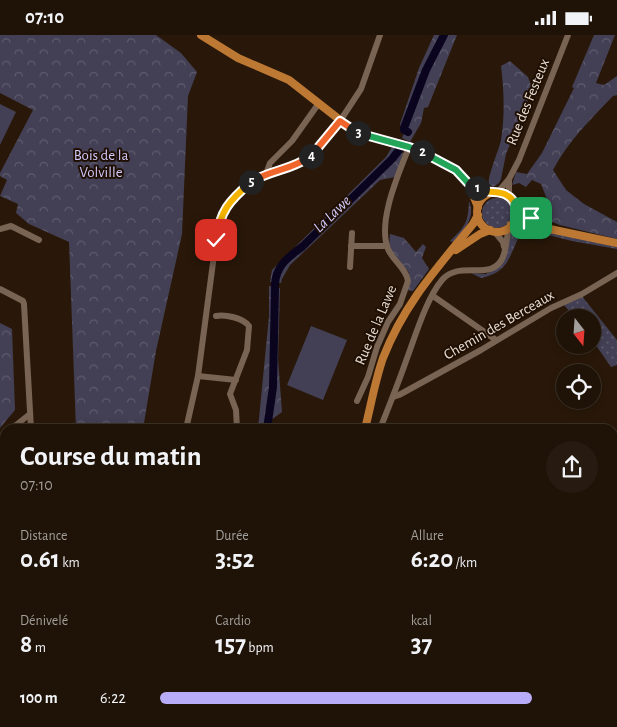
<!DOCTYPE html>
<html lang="fr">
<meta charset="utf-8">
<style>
body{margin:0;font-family:"Alegreya Sans",sans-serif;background:#271b11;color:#f1f3f6;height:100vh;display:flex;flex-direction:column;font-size:19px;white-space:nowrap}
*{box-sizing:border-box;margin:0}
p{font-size:16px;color:#a19e9b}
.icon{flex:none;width:28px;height:28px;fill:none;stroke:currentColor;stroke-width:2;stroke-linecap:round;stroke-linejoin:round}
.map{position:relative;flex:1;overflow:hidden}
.side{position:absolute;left:0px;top:389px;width:618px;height:304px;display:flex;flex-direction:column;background:#1f1207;border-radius:15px 15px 0 0;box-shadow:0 2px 8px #0003,0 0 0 1px #3c3228}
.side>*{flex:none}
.needle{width:32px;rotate:163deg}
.buttons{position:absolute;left:556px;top:274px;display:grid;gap:10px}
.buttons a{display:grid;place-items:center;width:45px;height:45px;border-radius:50%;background:#1f1207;box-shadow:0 2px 8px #0003,0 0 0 1px #3c3228;font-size:25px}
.pin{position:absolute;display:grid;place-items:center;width:42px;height:42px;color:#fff;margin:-21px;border-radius:10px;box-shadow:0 2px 8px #0006}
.km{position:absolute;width:25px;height:25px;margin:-12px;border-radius:50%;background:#222;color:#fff;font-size:14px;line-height:25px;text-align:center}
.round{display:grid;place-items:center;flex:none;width:52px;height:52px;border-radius:26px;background:#271b11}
.summary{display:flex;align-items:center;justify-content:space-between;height:85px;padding:0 20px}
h1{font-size:28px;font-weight:600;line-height:38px}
.metrics{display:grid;grid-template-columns:repeat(3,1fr);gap:8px;height:85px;padding:5px 20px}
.metrics div{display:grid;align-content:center}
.metrics b{font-size:25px;font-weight:600}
.metrics small{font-size:14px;font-weight:400}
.metrics p{font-size:14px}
ul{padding:0 20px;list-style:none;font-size:16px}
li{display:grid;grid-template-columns:80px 60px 1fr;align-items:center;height:38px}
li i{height:12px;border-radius:6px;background:#b8abf7}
.status{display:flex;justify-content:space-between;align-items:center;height:35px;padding:0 25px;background:#1f1207;direction:ltr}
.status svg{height:14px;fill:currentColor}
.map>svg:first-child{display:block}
.grass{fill:url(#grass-dots)}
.forest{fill:url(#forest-crowns)}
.pitch{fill:#434055}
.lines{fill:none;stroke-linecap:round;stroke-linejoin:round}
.river{stroke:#0b041e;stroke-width:8}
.minor{stroke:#796353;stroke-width:6}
.major{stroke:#bd7934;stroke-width:8}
.split-1-casing{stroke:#fff;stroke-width:10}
.split-2-casing{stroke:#fff;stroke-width:10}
.split-3-casing{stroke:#fff;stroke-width:10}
.split-4-casing{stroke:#fff;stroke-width:10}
.split-5-casing{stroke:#fff;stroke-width:10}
.split-6-casing{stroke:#fff;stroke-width:10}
.split-1{stroke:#f5b400;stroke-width:6}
.split-2{stroke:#22a559;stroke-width:6}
.split-3{stroke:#22a559;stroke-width:6}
.split-4{stroke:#f0652b;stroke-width:6}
.split-5{stroke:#f0652b;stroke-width:6}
.split-6{stroke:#f5b400;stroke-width:6}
.labels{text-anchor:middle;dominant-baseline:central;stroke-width:4;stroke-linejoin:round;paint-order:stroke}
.street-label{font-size:15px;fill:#eaded4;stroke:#1f0f03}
.park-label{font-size:15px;fill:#cfc8f9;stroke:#1f0f03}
.water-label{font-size:16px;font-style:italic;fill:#d2cbfc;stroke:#1f0f03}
</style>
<div class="status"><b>07:10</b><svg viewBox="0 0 49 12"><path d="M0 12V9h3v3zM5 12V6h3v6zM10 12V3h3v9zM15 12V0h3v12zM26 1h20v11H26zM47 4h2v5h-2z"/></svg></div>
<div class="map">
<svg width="617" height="692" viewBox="0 0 617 692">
<defs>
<pattern id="grass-dots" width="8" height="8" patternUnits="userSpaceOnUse" patternTransform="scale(1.25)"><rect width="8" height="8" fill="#434055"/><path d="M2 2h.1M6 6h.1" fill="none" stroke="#5e5b6d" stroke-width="1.8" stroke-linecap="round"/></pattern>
<pattern id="forest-crowns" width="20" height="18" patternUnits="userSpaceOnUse" patternTransform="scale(1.25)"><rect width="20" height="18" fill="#434055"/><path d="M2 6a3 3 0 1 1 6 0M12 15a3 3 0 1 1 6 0" fill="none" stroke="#5e5b6d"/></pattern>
</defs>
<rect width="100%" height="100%" fill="#291809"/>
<!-- grass -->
<g class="grass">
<circle cx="497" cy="178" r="15"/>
<path d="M518,192l15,1 84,19v2l-45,-8 -48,-12c-16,23 -11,42 -43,49l-10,-5 15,1 8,-4 17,-38z"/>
<polygon points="581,260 617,305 617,330 611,332 593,306 592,282 574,282 564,270"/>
<polygon points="0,557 5,560 5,607 0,605"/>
<polygon points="54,688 88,688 93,692 50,692"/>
<polygon points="98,688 116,688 119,689 119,692 94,692"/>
</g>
<!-- forest -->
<g class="forest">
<polygon points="0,0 156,0 181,18 197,37 188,61 182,199 156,316 143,394 76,394 69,207 29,189 16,178 18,169 0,161 7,145 0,141 0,138 33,75 0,58"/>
<polygon points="434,0 457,0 428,72 424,73 421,88 410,107 402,103 405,96 401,93 400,89 419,33"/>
<path d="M594,0h21l-19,48 8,2 13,-9v19l-4,1c-22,23 -45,45 -60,74l13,20 18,14 33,18v17l-57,-14 -18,-7 -1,-5 -8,-4 3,-7 13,2 -8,-20 -9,-4 -6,7 -7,-4 -7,2 4,-13 11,2 15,-21 32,-65 -2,-1z"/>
<path d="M510,26l18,16 4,11 -6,19 -20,47 -5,25 -2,4 -6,4 -4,-3c-2,-7 10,-34 12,-44 4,-24 3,-50 0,-74z"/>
<polygon points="392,112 401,115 403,119 395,142 380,145 290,230 282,244 281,248 270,247 272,235 277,230 386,122"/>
<path d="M469,166c7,17 -5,29 -16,41l-3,-1c16,-15 18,-19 19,-40z"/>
<polygon points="390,199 404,203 416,217 423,209 426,212 422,223 429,234 413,256 407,255 410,242 408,236 394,222 389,211"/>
<polygon points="269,251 280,253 278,324 282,377 271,385 269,394 258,394 269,281"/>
<polygon points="0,288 12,294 15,375 0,393"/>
<polygon points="617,405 617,692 594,692 596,688 612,688 612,411"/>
<polygon points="5,454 5,560 0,557 0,458"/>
</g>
<!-- pitch -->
<g class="pitch">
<polygon points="0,69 16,77 0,110"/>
<polygon points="311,291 347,305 323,365 287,350"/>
</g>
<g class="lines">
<!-- river -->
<g class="river">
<polyline points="408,97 404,95 404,93 426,35 444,0"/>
<path d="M275,249c1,-18 13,-27 27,-37l90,-88 7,-9"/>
<polyline points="267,394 273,352 275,253"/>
<polyline points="134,692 136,688"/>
</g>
<!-- minor -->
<g class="minor">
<polyline points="266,139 270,128 292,106 319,68"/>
<polyline points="498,157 509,144 519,125 568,0"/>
<polyline points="509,161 509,145"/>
<polyline points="0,194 11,191 39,205"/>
<polyline points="494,196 503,207 504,212"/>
<polyline points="351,211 387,211"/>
<polyline points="350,232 352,198"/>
<polyline points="0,254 23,266 24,269 31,394"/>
<polyline points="433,261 496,305"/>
<path d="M216,281c9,-2 27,2 33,10l-2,24 -17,44 6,16 1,19"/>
<polyline points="198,341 236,345"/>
<polyline points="393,362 399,360 481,315 551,273 582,259 617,238"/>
<path d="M357,366l11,-24 9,-30 11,-25 12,-18 8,-23c-2,-13 -15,-20 -20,-32 -11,-28 11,-76 21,-102"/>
<polyline points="11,394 30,379"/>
<polyline points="186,394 198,341 216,205 223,177 234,162 251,147 259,142 285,135 305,126 317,115 340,86 361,54 380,0"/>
<path d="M380,394c9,-23 18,-45 26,-68 9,-24 20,-62 36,-81 18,-21 50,3 61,-23 3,-8 4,-21 6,-30"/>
<polyline points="0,403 5,398"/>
<polyline points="0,423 5,429"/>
<polyline points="0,659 5,657"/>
<polyline points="423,688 424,692"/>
<polyline points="43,692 47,688"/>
<polyline points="180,692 184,688"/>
</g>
<!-- major -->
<g class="major">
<polyline points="201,0 238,23 289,45 354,96 367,101 409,112 446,129 456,135 468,148 478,172"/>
<polyline points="468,148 481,155 491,158"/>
<circle cx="497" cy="177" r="20"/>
<polyline points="517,174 524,179 547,190"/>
<polyline points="511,190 521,188 617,208"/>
<polyline points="456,215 480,199 490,195"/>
<path d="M365,394c6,-24 10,-48 18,-71 21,-54 54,-90 90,-134l5,-9"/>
<polyline points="166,692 169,688"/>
</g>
</g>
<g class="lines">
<defs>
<path id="split-1" d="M477,153c12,7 22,1 31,8 6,3 6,8 9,13 3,4 10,7 14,9"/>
<polyline id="split-2" points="422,117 456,135 468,148 477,153"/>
<polyline id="split-3" points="358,98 409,112 422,117"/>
<polyline id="split-4" points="311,121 340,86 358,98"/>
<path id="split-5" d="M251,147c19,-12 41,-12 60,-26"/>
<path id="split-6" d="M216,205c4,-29 13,-39 35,-58"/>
</defs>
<!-- split-1 casing -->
<use href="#split-1" class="split-1-casing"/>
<!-- split-2 casing -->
<use href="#split-2" class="split-2-casing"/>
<!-- split-3 casing -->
<use href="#split-3" class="split-3-casing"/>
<!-- split-4 casing -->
<use href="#split-4" class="split-4-casing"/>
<!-- split-5 casing -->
<use href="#split-5" class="split-5-casing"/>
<!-- split-6 casing -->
<use href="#split-6" class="split-6-casing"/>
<!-- split-1 -->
<use href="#split-1" class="split-1"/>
<!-- split-2 -->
<use href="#split-2" class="split-2"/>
<!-- split-3 -->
<use href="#split-3" class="split-3"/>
<!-- split-4 -->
<use href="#split-4" class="split-4"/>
<!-- split-5 -->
<use href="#split-5" class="split-5"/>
<!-- split-6 -->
<use href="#split-6" class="split-6"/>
</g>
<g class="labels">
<!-- street labels -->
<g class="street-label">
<text transform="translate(528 67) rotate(-68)">Rue des Festeux</text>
<text transform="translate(376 290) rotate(-67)">Rue de la Lawe</text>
<text transform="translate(499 290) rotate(-30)">Chemin des Berceaux</text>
</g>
<!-- park labels -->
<g class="park-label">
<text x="101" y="120">Bois de la<tspan x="101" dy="17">Volville</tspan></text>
</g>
<!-- water labels -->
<g class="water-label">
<text transform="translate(332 179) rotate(-44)">La Lawe</text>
</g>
</g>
</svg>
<div class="buttons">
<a><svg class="needle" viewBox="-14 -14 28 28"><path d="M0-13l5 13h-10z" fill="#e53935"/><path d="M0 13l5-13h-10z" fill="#a19e9b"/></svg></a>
<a><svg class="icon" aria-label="locate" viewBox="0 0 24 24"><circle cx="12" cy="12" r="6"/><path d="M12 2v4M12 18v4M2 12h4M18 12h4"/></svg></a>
</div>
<div class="pin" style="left:531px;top:183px;background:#1e9e55"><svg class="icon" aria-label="arrive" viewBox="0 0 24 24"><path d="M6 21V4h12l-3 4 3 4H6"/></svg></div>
<div class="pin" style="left:216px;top:205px;background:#d93025"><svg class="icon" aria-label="check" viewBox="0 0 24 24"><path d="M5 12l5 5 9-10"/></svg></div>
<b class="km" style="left:477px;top:153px">1</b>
<b class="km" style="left:422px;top:117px">2</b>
<b class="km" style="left:358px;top:98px">3</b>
<b class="km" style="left:311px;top:121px">4</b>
<b class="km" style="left:251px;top:147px">5</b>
<section class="side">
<div class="summary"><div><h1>Course du matin</h1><p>07:10</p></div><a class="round"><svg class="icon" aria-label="share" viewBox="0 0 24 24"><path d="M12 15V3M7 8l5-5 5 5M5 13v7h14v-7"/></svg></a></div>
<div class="metrics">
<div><p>Distance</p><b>0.61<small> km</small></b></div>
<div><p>Durée</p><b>3:52</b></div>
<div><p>Allure</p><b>6:20<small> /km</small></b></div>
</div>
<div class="metrics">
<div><p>Dénivelé</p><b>8<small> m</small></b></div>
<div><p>Cardio</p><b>157<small> bpm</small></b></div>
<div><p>kcal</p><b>37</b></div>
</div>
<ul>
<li><b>100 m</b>6:22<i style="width:85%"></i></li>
</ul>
</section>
</div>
